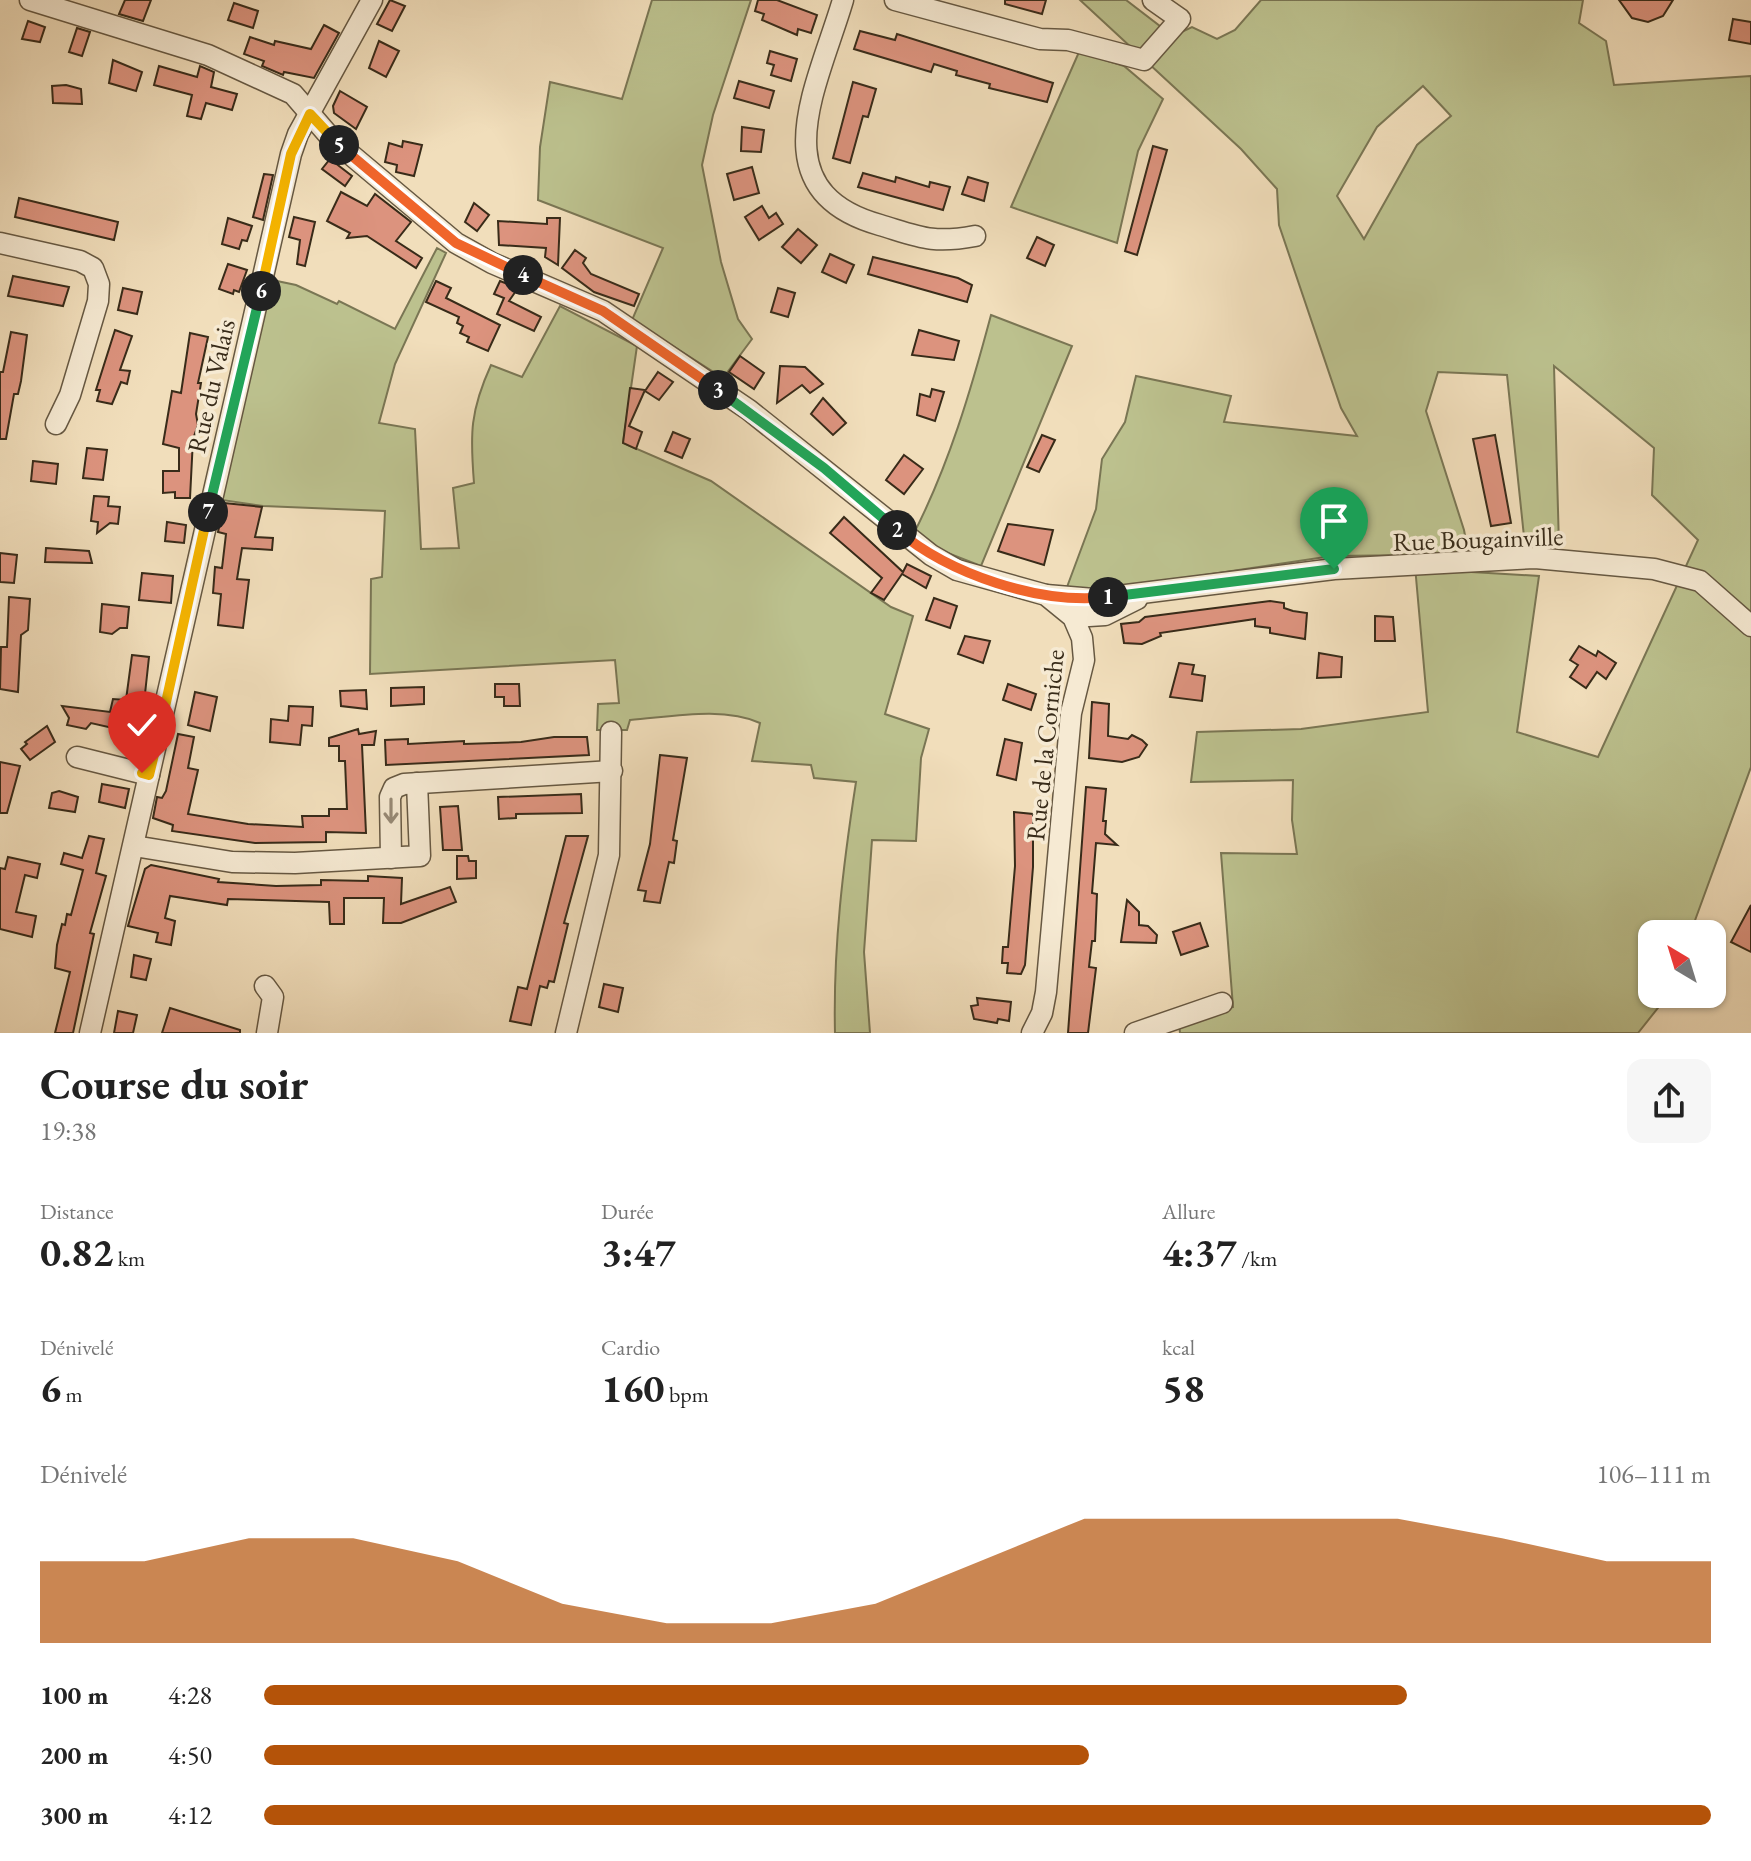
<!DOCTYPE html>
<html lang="fr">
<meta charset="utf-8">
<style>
body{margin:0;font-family:"EB Garamond",serif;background:#f6f6f6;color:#222;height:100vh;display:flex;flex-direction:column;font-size:30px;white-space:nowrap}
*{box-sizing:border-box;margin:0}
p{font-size:26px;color:#767676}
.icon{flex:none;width:44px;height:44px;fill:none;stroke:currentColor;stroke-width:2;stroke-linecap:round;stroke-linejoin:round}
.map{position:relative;height:1033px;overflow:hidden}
.side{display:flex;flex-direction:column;background:#fff;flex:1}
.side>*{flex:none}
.needle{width:52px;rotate:322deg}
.tools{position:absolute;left:1638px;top:920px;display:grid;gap:16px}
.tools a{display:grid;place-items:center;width:88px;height:88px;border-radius:16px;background:#fff;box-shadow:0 2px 6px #0004;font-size:40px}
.pin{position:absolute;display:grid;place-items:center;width:68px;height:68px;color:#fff;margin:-82px -34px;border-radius:50% 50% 50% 0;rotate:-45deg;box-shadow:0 0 8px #0007}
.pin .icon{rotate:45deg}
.km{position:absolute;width:40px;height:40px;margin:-20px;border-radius:50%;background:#222;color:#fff;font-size:22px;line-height:40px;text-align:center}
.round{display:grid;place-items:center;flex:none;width:84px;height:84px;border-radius:16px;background:#f6f6f6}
.overview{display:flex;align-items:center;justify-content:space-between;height:136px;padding:0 40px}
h1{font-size:44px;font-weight:700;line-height:60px}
.metrics{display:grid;grid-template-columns:repeat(3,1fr);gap:12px;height:136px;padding:8px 40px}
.metrics div{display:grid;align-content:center}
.metrics b{font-size:40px;font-weight:700}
.metrics small{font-size:22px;font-weight:400}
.metrics p{font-size:22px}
.chart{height:224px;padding:16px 40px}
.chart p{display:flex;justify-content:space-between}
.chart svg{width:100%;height:144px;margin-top:8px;fill:#b45309;opacity:.7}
ul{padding:0 40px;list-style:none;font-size:26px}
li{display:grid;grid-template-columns:128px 96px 1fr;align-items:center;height:60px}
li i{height:20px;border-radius:10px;background:#b45309}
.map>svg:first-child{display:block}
.green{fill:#bcc18e;stroke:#7a7654;stroke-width:2;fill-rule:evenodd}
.building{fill:#dc937e;stroke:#382b19;stroke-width:2}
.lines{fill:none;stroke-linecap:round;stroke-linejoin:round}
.minor-casing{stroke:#665842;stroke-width:23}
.minor{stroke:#f6ead3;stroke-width:20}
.oneway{stroke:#978a76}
.split-1-casing{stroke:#fff;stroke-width:16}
.split-2-casing{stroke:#fff;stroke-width:16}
.split-3-casing{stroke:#fff;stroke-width:16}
.split-4-casing{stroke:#fff;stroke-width:16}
.split-5-casing{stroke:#fff;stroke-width:16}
.split-6-casing{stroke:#fff;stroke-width:16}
.split-7-casing{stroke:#fff;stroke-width:16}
.split-8-casing{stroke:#fff;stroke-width:16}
.split-9-casing{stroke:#fff;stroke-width:16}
.split-1{stroke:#22a559;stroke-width:10}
.split-2{stroke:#f0652b;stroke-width:10}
.split-3{stroke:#22a559;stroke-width:10}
.split-4{stroke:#f0652b;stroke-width:10}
.split-5{stroke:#f0652b;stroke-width:10}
.split-6{stroke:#f5b400;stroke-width:10}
.split-7{stroke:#22a559;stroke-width:10}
.split-8{stroke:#f5b400;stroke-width:10}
.split-9{stroke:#f5b400;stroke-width:10}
.labels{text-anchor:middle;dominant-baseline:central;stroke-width:7;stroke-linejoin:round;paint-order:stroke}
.street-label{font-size:26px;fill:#382b19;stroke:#f6ead3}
</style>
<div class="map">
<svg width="1751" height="1033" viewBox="0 0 1751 1033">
<rect width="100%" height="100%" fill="#f1debb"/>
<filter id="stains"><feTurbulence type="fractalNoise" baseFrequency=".0025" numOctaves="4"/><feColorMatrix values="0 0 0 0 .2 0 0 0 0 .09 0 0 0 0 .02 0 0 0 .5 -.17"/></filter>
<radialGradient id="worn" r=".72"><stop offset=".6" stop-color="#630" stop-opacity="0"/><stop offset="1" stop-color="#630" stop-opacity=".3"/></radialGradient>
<!-- green -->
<g class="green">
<polygon points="652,0 751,0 713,115 702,165 721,262 738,319 752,339 723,378 632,320 663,248 538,200 540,147 550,82 622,99"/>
<path d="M1080,0h46l47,36 19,-9 25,12 18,-9 26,-30h322l-4,23 27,18 8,44 137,-9v691l-61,167h-38v60h17l-31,39h-458l-1,-10 54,-16 -12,-154 76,1 -5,-34 1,-40 -102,2 6,-50 104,-3 127,-17 -14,-157 -82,1 -228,34 -37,-3 29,-78 6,-50 23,-37 11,-46 95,20 -7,26 133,14 -16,-28 -62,-183 -2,-36 -36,-40zM1423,86l28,30 -34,29 -53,94 -27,-43 40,-69zM1554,366l100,82 -2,47 46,45 -100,217 -81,-25 22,-156 -67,-4 -8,-42 -38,-119 12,-39 69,3 18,171h34z"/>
<polygon points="1079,52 1124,66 1163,99 1138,151 1117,243 1011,207"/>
<path d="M437,248l9,5 -51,111 -16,59 36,6 6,120 38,-1 -6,-60 21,-5c-4,-49 -4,-72 17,-118l31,12 38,-71 77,40 -14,97 88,38 180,126 22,9 -28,98 44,15 -8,29 -5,83 -44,-1 -8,112 6,81h-35c-2,-85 8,-167 21,-251l-42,-4 -3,-13 -59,-4 8,-38c-37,-17 -90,-6 -130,-3l-3,10h-30l1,-26 21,-1 -4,-43 -245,14 1,-95 11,-2 3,-66 -122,-5 -41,-6 50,-220 24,5 41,19 2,-3 56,28z"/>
<path d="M991,315l81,31 -91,220 -41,-16 -27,-15c36,-70 58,-145 78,-220z"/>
</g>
<!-- building -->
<g class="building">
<polygon points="125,0 151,0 143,21 119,14"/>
<polygon points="390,0 405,6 392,31 377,24"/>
<polygon points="758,0 777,0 817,15 811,33 798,29 797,35 762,20 764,14 755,11"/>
<polygon points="1005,0 1046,0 1042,14 1005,4"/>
<polygon points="1619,0 1673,0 1663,16 1648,22 1632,18"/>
<polygon points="234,3 258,11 253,28 228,20"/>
<polygon points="1733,19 1751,22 1751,44 1729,40"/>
<polygon points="28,21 45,27 40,42 22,39"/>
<polygon points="324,25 339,33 314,78 284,72 283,75 262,66 264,61 244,54 250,37 274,45 275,41 311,49"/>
<polygon points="77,28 90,32 82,56 69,52"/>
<polygon points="860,31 895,40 897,34 1053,83 1047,102 989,88 990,84 956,75 957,71 934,64 931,72 854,49"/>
<polygon points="379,41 399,51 386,77 369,68"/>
<polygon points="770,51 797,59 791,81 771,75 774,65 767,63"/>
<polygon points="113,60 142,72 136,91 109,83"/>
<polygon points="159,66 197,77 200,66 214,72 211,87 237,94 232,110 206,103 201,119 187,116 192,95 154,85"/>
<polygon points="739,81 774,91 769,108 734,98"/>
<polygon points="853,82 876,89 868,117 863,116 850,163 833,158"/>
<polygon points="66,85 81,89 82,104 53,103 52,86"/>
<polygon points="340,91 367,107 356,129 334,113 333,106"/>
<polygon points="742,127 764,130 761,152 741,151"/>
<polygon points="403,141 422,145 414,176 396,172 397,165 385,162 389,143 402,147"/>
<polygon points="1153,146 1167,150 1137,255 1125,251"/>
<polygon points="330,159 352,176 345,186 322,169"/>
<polygon points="752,167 759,193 734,200 727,174"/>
<polygon points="863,173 895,182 896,177 929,187 930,182 950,187 943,210 858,187"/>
<polygon points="264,174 273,175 263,220 253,217"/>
<polygon points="968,177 988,183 984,201 962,194"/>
<polygon points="341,192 367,206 375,194 411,222 396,241 422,258 416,268 367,236 347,238 350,233 327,221"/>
<polygon points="19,198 118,222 114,240 15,217"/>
<polygon points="474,203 489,215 477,231 465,222"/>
<polygon points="762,206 769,218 776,213 783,224 759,240 745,217"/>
<polygon points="294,217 315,222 305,266 297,264 300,240 289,237"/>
<polygon points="228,218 252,226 247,241 242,240 239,249 222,244"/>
<polygon points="547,218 560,218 558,265 545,257 546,248 499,245 498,221 547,224"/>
<polygon points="798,229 817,245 801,263 782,247"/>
<polygon points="1037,237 1054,245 1045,266 1027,258"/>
<polygon points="575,250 586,258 583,263 591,274 639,294 634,306 594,292 562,268"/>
<polygon points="830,254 854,265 846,283 822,272"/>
<polygon points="873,257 958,278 972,285 967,302 868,274"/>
<polygon points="228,264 247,270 239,292 234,290 233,294 219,289"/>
<polygon points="13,276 69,287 63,306 8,296"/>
<polygon points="436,281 451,288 446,298 500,325 488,351 467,342 469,337 460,333 463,326 457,323 459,317 426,302"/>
<polygon points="500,281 518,288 509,301 541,317 534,331 497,314 504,298 494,294"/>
<polygon points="123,288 142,292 137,314 118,310"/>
<polygon points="778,288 795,293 788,317 771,312"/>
<polygon points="115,330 132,336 120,370 130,371 127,384 121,382 112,404 97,401 100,390 96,390"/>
<polygon points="919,330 959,341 954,360 912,355"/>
<polygon points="11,332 27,335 21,381 18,394 14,394 6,439 0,439 0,372 3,372"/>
<polygon points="190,333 208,337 198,383 201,383 196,414 198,425 193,439 190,498 175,498 175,492 163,493 163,471 179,471 179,448 163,444 172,391 181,393"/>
<polygon points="740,356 764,373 754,389 729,372"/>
<polygon points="780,366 805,367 823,384 810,393 802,385 777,403"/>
<polygon points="658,372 673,382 659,400 645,391"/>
<polygon points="630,388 645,390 629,426 642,432 636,449 623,443"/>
<polygon points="932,389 944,392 935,421 917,415 920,394 930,397"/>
<polygon points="823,398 846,423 833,435 811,414"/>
<polygon points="673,432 690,439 682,458 665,451"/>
<polygon points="1042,435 1055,440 1039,472 1027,467"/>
<polygon points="1495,435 1511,523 1491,526 1473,439"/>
<polygon points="87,448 107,450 103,480 83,478"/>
<polygon points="904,455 923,469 904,494 886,480"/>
<polygon points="33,461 58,464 56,484 31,481"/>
<polygon points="94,496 109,497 108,506 120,507 118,524 110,523 97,533 98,522 91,521"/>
<polygon points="224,503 262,507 255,537 273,538 272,550 242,548 237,579 249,580 243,628 218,625 221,594 213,593 215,567 222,568 226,534 218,532"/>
<polygon points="844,517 903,572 907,564 931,576 926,588 902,574 884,600 871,593 882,578 830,533"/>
<polygon points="167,522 186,525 184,543 165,541"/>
<polygon points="1008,524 1053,530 1044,565 998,551"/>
<polygon points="46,548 89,551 92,563 45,562"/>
<polygon points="0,553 17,555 14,583 0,582"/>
<polygon points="142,573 173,576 171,603 139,600"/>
<polygon points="9,597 30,599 28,630 21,635 18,692 0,689 1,647 7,647"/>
<polygon points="934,598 957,606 950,628 926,620"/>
<polygon points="1270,601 1284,603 1284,608 1293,611 1307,613 1305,639 1270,633 1270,628 1255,626 1255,619 1160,633 1161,636 1142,644 1124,643 1121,624 1139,622 1145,617"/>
<polygon points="102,604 129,607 127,628 120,628 112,634 100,632"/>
<polygon points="1375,616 1393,617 1395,641 1375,641"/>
<polygon points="965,636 990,641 983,663 958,654"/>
<polygon points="1579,646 1596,656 1598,651 1616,663 1606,679 1597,672 1586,688 1570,677 1578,665 1570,660"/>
<polygon points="1319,653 1342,657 1341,677 1317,678"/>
<polygon points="132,655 149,657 144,703 140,702 135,733 91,723 86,729 67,725 69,718 62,706 110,712 113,699 126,700"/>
<polygon points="1179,663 1194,665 1192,674 1205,676 1202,701 1170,697"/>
<polygon points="495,684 519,684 520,706 504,706 504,697 495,697"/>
<polygon points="1008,684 1036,694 1031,710 1003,700"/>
<polygon points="424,687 424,704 391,706 391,688"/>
<polygon points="366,690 367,709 341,706 340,691"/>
<polygon points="195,692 217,697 210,731 188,725"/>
<polygon points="1092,702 1109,704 1108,736 1128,739 1132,735 1142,740 1147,745 1139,757 1122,762 1089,758"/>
<polygon points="289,706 313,707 312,726 302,725 300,745 270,742 271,719 288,721"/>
<polygon points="47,726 55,742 30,760 21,749 27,744 25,742"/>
<polygon points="358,729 359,734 376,731 374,745 362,745 366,833 326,832 326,842 255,843 172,831 173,825 153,818 157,797 162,798 166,791 178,734 194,737 188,768 198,770 188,814 248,824 303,827 302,816 329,816 329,809 347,809 345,761 339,761 339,746 329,746 329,738"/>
<polygon points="554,737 587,737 589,755 386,765 385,740 408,739 408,744 464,741 464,744 521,742"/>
<polygon points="1005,739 1022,743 1016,780 997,775"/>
<polygon points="660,755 687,758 673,840 677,841 674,863 669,862 660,903 644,901 646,891 638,890 650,844"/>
<polygon points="0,762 20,766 7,813 0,813"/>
<polygon points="102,784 129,789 125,808 99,802"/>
<polygon points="1086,787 1106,789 1103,821 1106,821 1105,834 1117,845 1096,843 1092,893 1097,894 1095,941 1092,941 1089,967 1096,968 1088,1033 1068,1033"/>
<polygon points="59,791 78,797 75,812 49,808 52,793"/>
<polygon points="581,794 582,813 516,814 516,818 499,819 498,797"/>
<polygon points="458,806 462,850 443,850 440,807"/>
<polygon points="1014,812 1033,814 1033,867 1025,965 1021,974 1007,973 1008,963 1002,963 1003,947 1008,947 1015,866"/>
<polygon points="89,836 104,839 96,873 106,876 90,933 94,934 73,1033 55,1033 70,972 55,968 57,945 62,924 65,925 67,914 71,915 83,870 61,864 64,853 82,858"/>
<polygon points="566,836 588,836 564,923 568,924 554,982 549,981 547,988 540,986 531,1025 510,1021 518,987 527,989"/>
<polygon points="457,856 468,856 469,861 476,861 476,878 457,879"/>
<polygon points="8,857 40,864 37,878 25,875 16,912 36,916 32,937 0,929 0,868 5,869"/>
<polygon points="151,865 219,879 218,882 276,886 321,885 321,880 368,881 368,876 402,878 401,904 450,887 456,902 401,923 383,923 384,898 344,898 344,924 330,924 329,902 228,899 227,905 170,896 165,918 175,921 171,945 156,942 158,933 128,926 145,869"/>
<polygon points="1127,900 1139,912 1139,925 1148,926 1157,935 1156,943 1121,942"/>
<polygon points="1751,905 1751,952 1731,942"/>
<polygon points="1200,923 1208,946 1181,955 1173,932"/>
<polygon points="134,955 151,959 146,980 131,977"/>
<polygon points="604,984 623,988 618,1012 599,1007"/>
<polygon points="977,998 1011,1002 1009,1021 998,1019 997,1023 974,1019 971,1006 978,1005"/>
<polygon points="170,1008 240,1030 240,1033 162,1033"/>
<polygon points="118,1011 137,1015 133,1033 114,1033"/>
</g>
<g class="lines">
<defs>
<g id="minor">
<polyline points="30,0 208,55 293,94 331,138 456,243 492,263 603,311 749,410 931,555 957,570 1046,595 1073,617 1082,638 1084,660 1071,713 1046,992 1042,1013 1032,1033"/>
<path d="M843,0c-25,85 -85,191 37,225 40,12 52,19 95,11"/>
<polyline points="895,0 1040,39 1068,40 1144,60 1180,19 1153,0"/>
<polyline points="0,243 80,261 93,268 99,284 98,301 70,395 56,424"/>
<polyline points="1046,595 1094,599 1334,569 1535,558 1654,569 1700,581 1751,626"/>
<polyline points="1073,617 1105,615 1137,599"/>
<polyline points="77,757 149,775"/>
<polyline points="134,846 232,862 295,863 420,856 417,783"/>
<polyline points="391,858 390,797 394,788 404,784 612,771"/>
<polyline points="265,986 273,997 267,1033"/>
<polyline points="90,1033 291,154 298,134 372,0"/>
<polyline points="566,1033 609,855 611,732"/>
<polyline points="1135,1033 1222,1003"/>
</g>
</defs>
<!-- minor casing -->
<use href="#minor" class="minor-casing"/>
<!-- minor -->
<use href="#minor" class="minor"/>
</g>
<!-- one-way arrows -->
<defs><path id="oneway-shaft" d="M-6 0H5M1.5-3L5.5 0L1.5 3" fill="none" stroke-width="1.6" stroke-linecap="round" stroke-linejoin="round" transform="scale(2)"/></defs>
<use class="oneway" href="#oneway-shaft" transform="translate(391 811) rotate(90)"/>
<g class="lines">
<defs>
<polyline id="split-1" points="1108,597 1334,569"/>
<path id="split-2" d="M897,530c52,44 143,75 211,67"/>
<polyline id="split-3" points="718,390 824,468 897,530"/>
<polyline id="split-4" points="523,275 603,311 718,390"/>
<polyline id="split-5" points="339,145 456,243 523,275"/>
<polyline id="split-6" points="261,291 291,154 310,114 339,145"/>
<polyline id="split-7" points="208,512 261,291"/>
<polyline id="split-8" points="159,734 208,512"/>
<polyline id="split-9" points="142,773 149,775 159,734"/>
</defs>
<!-- split-1 casing -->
<use href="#split-1" class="split-1-casing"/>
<!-- split-2 casing -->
<use href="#split-2" class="split-2-casing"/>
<!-- split-3 casing -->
<use href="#split-3" class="split-3-casing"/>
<!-- split-4 casing -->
<use href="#split-4" class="split-4-casing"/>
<!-- split-5 casing -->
<use href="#split-5" class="split-5-casing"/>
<!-- split-6 casing -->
<use href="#split-6" class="split-6-casing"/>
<!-- split-7 casing -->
<use href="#split-7" class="split-7-casing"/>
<!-- split-8 casing -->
<use href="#split-8" class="split-8-casing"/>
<!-- split-9 casing -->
<use href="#split-9" class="split-9-casing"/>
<!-- split-1 -->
<use href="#split-1" class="split-1"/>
<!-- split-2 -->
<use href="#split-2" class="split-2"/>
<!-- split-3 -->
<use href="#split-3" class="split-3"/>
<!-- split-4 -->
<use href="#split-4" class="split-4"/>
<!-- split-5 -->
<use href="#split-5" class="split-5"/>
<!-- split-6 -->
<use href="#split-6" class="split-6"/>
<!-- split-7 -->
<use href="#split-7" class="split-7"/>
<!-- split-8 -->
<use href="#split-8" class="split-8"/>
<!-- split-9 -->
<use href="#split-9" class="split-9"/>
</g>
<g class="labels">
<!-- street labels -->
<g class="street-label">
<text transform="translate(211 386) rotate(-77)">Rue du Valais</text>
<text transform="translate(1478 539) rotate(-2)">Rue Bougainville</text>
<text transform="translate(1045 745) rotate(-84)">Rue de la Corniche</text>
</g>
</g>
<rect width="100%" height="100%" filter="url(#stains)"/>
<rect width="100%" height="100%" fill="url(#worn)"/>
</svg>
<div class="tools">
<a><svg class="needle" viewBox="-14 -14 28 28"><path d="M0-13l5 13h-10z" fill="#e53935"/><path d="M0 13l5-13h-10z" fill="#767676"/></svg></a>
</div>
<div class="pin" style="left:1334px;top:569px;background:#1e9e55"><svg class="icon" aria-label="arrive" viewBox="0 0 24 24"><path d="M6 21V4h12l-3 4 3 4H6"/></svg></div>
<div class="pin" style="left:142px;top:773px;background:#d93025"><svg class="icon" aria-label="check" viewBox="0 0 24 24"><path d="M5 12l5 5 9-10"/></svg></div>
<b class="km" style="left:1108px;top:597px">1</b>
<b class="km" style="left:897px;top:530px">2</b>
<b class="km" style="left:718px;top:390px">3</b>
<b class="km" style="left:523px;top:275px">4</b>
<b class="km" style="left:339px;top:145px">5</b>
<b class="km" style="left:261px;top:291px">6</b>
<b class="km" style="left:208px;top:512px">7</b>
</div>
<section class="side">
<div class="overview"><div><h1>Course du soir</h1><p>19:38</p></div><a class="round"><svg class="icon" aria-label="share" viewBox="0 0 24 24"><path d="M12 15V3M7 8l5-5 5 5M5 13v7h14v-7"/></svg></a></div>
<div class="metrics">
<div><p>Distance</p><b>0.82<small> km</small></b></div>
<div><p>Durée</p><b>3:47</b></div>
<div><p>Allure</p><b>4:37<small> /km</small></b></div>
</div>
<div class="metrics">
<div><p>Dénivelé</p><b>6<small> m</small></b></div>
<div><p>Cardio</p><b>160<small> bpm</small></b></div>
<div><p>kcal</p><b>58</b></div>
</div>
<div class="chart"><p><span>Dénivelé</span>106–111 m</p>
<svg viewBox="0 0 160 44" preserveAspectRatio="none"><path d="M0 44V19L10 19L20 12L30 12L40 19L50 32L60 38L70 38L80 32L90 19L100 6L110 6L120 6L130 6L140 12L150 19L160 19V44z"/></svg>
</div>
<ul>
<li><b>100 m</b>4:28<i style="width:79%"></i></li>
<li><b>200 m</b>4:50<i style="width:57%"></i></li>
<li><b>300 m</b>4:12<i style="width:100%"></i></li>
</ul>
</section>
